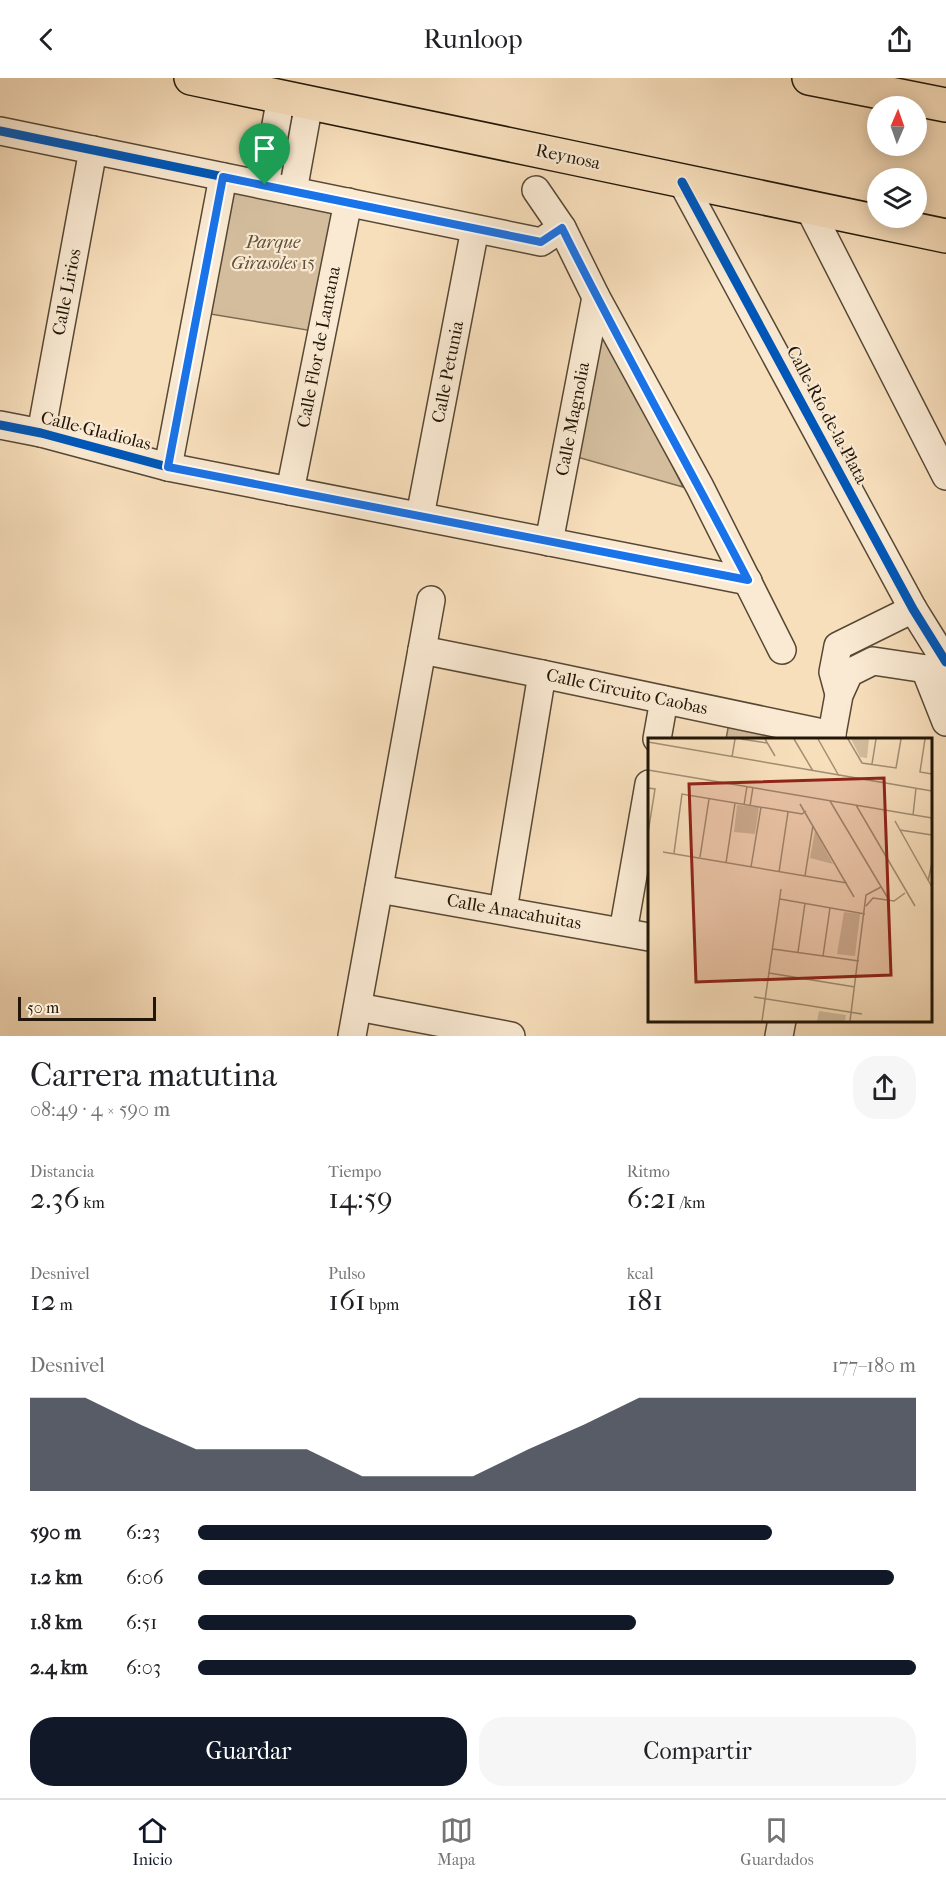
<!DOCTYPE html>
<html lang="es">
<meta charset="utf-8">
<style>
body{margin:0;font-family:"IM FELL French Canon",serif;background:#f6f6f6;color:#202124;height:100vh;display:flex;flex-direction:column;font-size:22px;white-space:nowrap}
*{box-sizing:border-box;margin:0}
p{font-size:20px;color:#757577}
.icon{flex:none;width:33px;height:33px;fill:none;stroke:currentColor;stroke-width:2;stroke-linecap:round;stroke-linejoin:round}
.map{position:relative;height:958px;overflow:hidden}
.side{display:flex;flex-direction:column;background:#fff;flex:1}
.side>*{flex:none}
.needle{width:39px;rotate:2deg}
.buttons{position:absolute;left:867px;top:18px;display:grid;gap:12px}
.buttons a{display:grid;place-items:center;width:60px;height:60px;border-radius:50%;background:#fff;box-shadow:0 3px 15px #0003;font-size:30px}
.scale{position:absolute;left:18px;bottom:15px;width:138px;box-sizing:border-box;padding-left:6px;border:3px solid #211607;border-top:0;font-size:16px;line-height:21px;white-space:nowrap;color:#211607;-webkit-text-stroke:4px #faead3;paint-order:stroke}
.pin{position:absolute;display:grid;place-items:center;width:51px;height:51px;color:#fff;margin:-62px -26px;border-radius:50% 50% 50% 0;rotate:-45deg;box-shadow:0 0 6px #0007}
.pin .icon{rotate:45deg}
.round{display:grid;place-items:center;flex:none;width:63px;height:63px;border-radius:24px;background:#f6f6f6}
.summary{display:flex;align-items:center;justify-content:space-between;height:102px;padding:0 30px}
h1{font-size:33px;font-weight:600;line-height:45px}
.figures{display:grid;grid-template-columns:repeat(3,1fr);gap:9px;height:102px;padding:6px 30px}
.figures div{display:grid;align-content:center}
.figures b{font-size:30px;font-weight:600}
.figures small{font-size:16px;font-weight:400}
.figures p{font-size:16px}
.chart{height:168px;padding:12px 30px}
.chart p{display:flex;justify-content:space-between}
.chart svg{width:100%;height:108px;margin-top:6px;fill:#111827;opacity:.7}
.action{display:flex;gap:12px;margin-top:auto;padding:12px 30px}
.action a{flex:1;height:69px;border-radius:24px;background:#111827;color:#fff;font-size:24px;font-weight:600;line-height:69px;text-align:center}
.action a+a{background:#f6f6f6;color:#202124}
ul{padding:0 30px;list-style:none;font-size:20px}
li{display:grid;grid-template-columns:96px 72px 1fr;align-items:center;height:45px}
li i{height:15px;border-radius:8px;background:#111827}
header{display:flex;justify-content:space-between;align-items:center;height:78px;padding:0 30px;background:#fff;font-size:27px;font-weight:600}
.tabs{display:flex;justify-content:space-around;align-items:center;height:84px;border-top:2px solid #e0e0e0;background:#fff;font-size:16px;color:#757577}
.tabs a{display:grid;justify-items:center;gap:3px}
.tabs .on{color:#111827}
.map>svg:first-child{display:block}
.green{fill:#d3bd9d;stroke:#7a6a52;stroke-width:1.5}
.lines{fill:none;stroke-linecap:round;stroke-linejoin:round}
.minor-casing{stroke:#574834;stroke-width:30}
.major-casing{stroke:#211607;stroke-width:36}
.minor{stroke:#faead3;stroke-width:27}
.major{stroke:#f8dfbc;stroke-width:33}
.cycleway-casing{stroke:#faead3;stroke-width:13}
.cycleway{stroke:#0057b8;stroke-width:9}
.route-casing{stroke:#fff;stroke-width:12}
.route{stroke:#1a73e8;stroke-width:8}
.labels{text-anchor:middle;dominant-baseline:central;stroke-width:4.5;stroke-linejoin:round;paint-order:stroke}
.street-label{font-size:18px;fill:#211607;stroke:#faead3}
.park-label{font-size:18px;font-style:italic;fill:#5f503c;stroke:#faead3}
.inset-road{fill:none;stroke:#a28f74;stroke-width:1.5}
.view{fill:#8f2418;fill-opacity:0.15;stroke:#8f2418;stroke-width:3}
.inset-edge{fill:none;stroke:#211607;stroke-width:3}
</style>
<header><svg class="icon" aria-label="back" viewBox="0 0 24 24"><path d="M15 5l-7 7 7 7"/></svg>Runloop<svg class="icon" aria-label="share" viewBox="0 0 24 24"><path d="M12 15V3M7 8l5-5 5 5M5 13v7h14v-7"/></svg></header>
<div class="map">
<svg width="946" height="958" viewBox="0 0 946 958">
<rect width="100%" height="100%" fill="#f8dfbc"/>
<filter id="stains"><feTurbulence type="fractalNoise" baseFrequency=".00333" numOctaves="4"/><feColorMatrix values="0 0 0 0 .2 0 0 0 0 .09 0 0 0 0 .02 0 0 0 .5 -.17"/></filter>
<radialGradient id="worn" r=".72"><stop offset=".6" stop-color="#630" stop-opacity="0"/><stop offset="1" stop-color="#630" stop-opacity=".3"/></radialGradient>
<!-- green -->
<g class="green">
<polygon points="232,110 335,124 313,253 210,236"/>
<polygon points="602,248 683,409 577,379"/>
<polygon points="729,645 807,661 726,661"/>
</g>
<g class="lines">
<defs>
<g id="minor">
<polyline points="0,53 541,164 562,150"/>
<polyline points="682,104 913,531 946,584"/>
<polyline points="265,107 281,19"/>
<polyline points="536,112 562,150 596,219 700,409 782,572"/>
<polyline points="293,113 309,25"/>
<polyline points="809,130 946,398"/>
<polyline points="0,347 41,355 168,389 748,503"/>
<polyline points="41,355 93,72"/>
<polyline points="168,389 223,99"/>
<polyline points="290,413 348,124"/>
<polyline points="420,438 475,151"/>
<polyline points="549,464 596,219"/>
<polyline points="422,572 542,596 832,657"/>
<polyline points="925,591 946,644"/>
<polyline points="839,616 833,594 838,568 913,531"/>
<polyline points="657,661 664,622"/>
<polyline points="831,661 839,617 849,595 873,583 946,594"/>
<polyline points="379,811 649,859"/>
<polyline points="503,832 542,596"/>
<polyline points="623,854 649,706"/>
<polyline points="358,929 511,958"/>
<polyline points="352,958 431,522"/>
<polyline points="779,958 782,942"/>
</g>
<g id="major">
<path d="M191,0c252,52 503,106 755,158"/>
<polyline points="809,0 946,27"/>
</g>
</defs>
<!-- minor casing -->
<use href="#minor" class="minor-casing"/>
<!-- major casing -->
<use href="#major" class="major-casing"/>
<!-- minor -->
<use href="#minor" class="minor"/>
<!-- major -->
<use href="#major" class="major"/>
<defs>
<g id="cycleway">
<polyline points="0,53 541,164 562,150"/>
<polyline points="682,104 913,531 946,584"/>
<polyline points="0,347 41,355 168,389 748,503"/>
</g>
</defs>
<!-- cycleway casing -->
<use href="#cycleway" class="cycleway-casing"/>
<!-- cycleway -->
<use href="#cycleway" class="cycleway"/>
</g>
<g class="lines">
<defs>
<path id="route" d="M223,99l318,65 21,-14c59,119 125,235 186,352l-580,-113z"/>
</defs>
<!-- route casing -->
<use href="#route" class="route-casing"/>
<!-- route -->
<use href="#route" class="route"/>
</g>
<g class="labels">
<!-- street labels -->
<g class="street-label">
<text transform="translate(568 79) rotate(12)">Reynosa</text>
<text transform="translate(67 214) rotate(-79)">Calle Lirios</text>
<text transform="translate(319 269) rotate(-79)">Calle Flor de Lantana</text>
<text transform="translate(448 294) rotate(-79)">Calle Petunia</text>
<text transform="translate(827 337) rotate(62)">Calle Río de la Plata</text>
<text transform="translate(573 341) rotate(-79)">Calle Magnolia</text>
<text transform="translate(96 353) rotate(14)">Calle Gladiolas</text>
<text transform="translate(627 614) rotate(12)">Calle Circuito Caobas</text>
<text transform="translate(514 834) rotate(10)">Calle Anacahuitas</text>
</g>
<!-- park labels -->
<g class="park-label">
<text x="273" y="164">Parque<tspan x="273" dy="21">Girasoles 15</tspan></text>
</g>
</g>
<!-- overview -->
<g transform="translate(648 660)">
<rect width="284" height="284" fill="#f8dfbc"/>
<path d="M203,1h18l-2,19 -7,-1zM89,67l22,2 -4,27 -21,-2zM167,93l18,33 -23,-6zM196,174l16,2 -5,42 -18,-2zM171,273l27,4 -1,6h-28z" fill="#d3bd9d"/>
<path class="inset-road" d="M93,1l26,4M117,1l10,17M146,1l19,32M170,1l21,37M200,1l14,24 34,5 5,-29M277,1l-5,33 12,2M0,4l284,49M84,19l3,-18M224,26l4,-25M0,32l284,48M0,50l7,1 -7,44M182,63l59,99M152,66l54,93M96,67l3,-19M208,67l59,101M102,68l3,-19M265,77l3,-27M247,83l37,66M252,92l32,5M15,114l184,31M26,115l8,-59 120,20 4,-3M52,119l9,-58M78,125l9,-60M103,129l10,-60M131,134l9,-60M157,138l8,-51M280,143l4,-18M132,161l85,15M218,168l7,-8 21,3 11,-8M125,211l86,12M150,214l7,-49M175,218l7,-48M121,235l86,14M106,259l108,17M114,283l19,-132M202,283l16,-126 15,-8"/>
<path class="view" d="M236,40l7,197 -195,7 -7,-198z"/>
<rect width="284" height="284" class="inset-edge"/>
</g>
<rect width="100%" height="100%" filter="url(#stains)"/>
<rect width="100%" height="100%" fill="url(#worn)"/>
</svg>
<div class="buttons">
<a><svg class="needle" viewBox="-14 -14 28 28"><path d="M0-13l5 13h-10z" fill="#e53935"/><path d="M0 13l5-13h-10z" fill="#757577"/></svg></a>
<a><svg class="icon" aria-label="layers" viewBox="0 0 24 24"><path d="M12 4l9 5-9 5-9-5zM3 14l9 5 9-5"/></svg></a>
</div>
<div class="scale">50 m</div>
<div class="pin" style="left:265px;top:107px;background:#1e9e55"><svg class="icon" aria-label="arrive" viewBox="0 0 24 24"><path d="M6 21V4h12l-3 4 3 4H6"/></svg></div>
</div>
<section class="side">
<div class="summary"><div><h1>Carrera matutina</h1><p>08:49 · 4 × 590 m</p></div><a class="round"><svg class="icon" aria-label="share" viewBox="0 0 24 24"><path d="M12 15V3M7 8l5-5 5 5M5 13v7h14v-7"/></svg></a></div>
<div class="figures">
<div><p>Distancia</p><b>2.36<small> km</small></b></div>
<div><p>Tiempo</p><b>14:59</b></div>
<div><p>Ritmo</p><b>6:21<small> /km</small></b></div>
</div>
<div class="figures">
<div><p>Desnivel</p><b>12<small> m</small></b></div>
<div><p>Pulso</p><b>161<small> bpm</small></b></div>
<div><p>kcal</p><b>181</b></div>
</div>
<div class="chart"><p><span>Desnivel</span>177–180 m</p>
<svg viewBox="0 0 160 44" preserveAspectRatio="none"><path d="M0 44V6L10 6L20 17L30 27L40 27L50 27L60 38L70 38L80 38L90 27L100 17L110 6L120 6L130 6L140 6L150 6L160 6V44z"/></svg>
</div>
<ul>
<li><b>590 m</b>6:23<i style="width:80%"></i></li>
<li><b>1.2 km</b>6:06<i style="width:97%"></i></li>
<li><b>1.8 km</b>6:51<i style="width:61%"></i></li>
<li><b>2.4 km</b>6:03<i style="width:100%"></i></li>
</ul>
<div class="action"><a>Guardar</a><a>Compartir</a></div>
</section>
<nav class="tabs">
<a class="on"><svg class="icon" aria-label="home" viewBox="0 0 24 24"><path d="M3 11l9-7 9 7M6 9v11h12V9"/></svg>Inicio</a>
<a><svg class="icon" aria-label="map" viewBox="0 0 24 24"><path d="M3 6l6-2 6 2 6-2v14l-6 2-6-2-6 2zM9 4v14M15 6v14"/></svg>Mapa</a>
<a><svg class="icon" aria-label="saved" viewBox="0 0 24 24"><path d="M7 4h10v16l-5-4-5 4z"/></svg>Guardados</a>
</nav>
